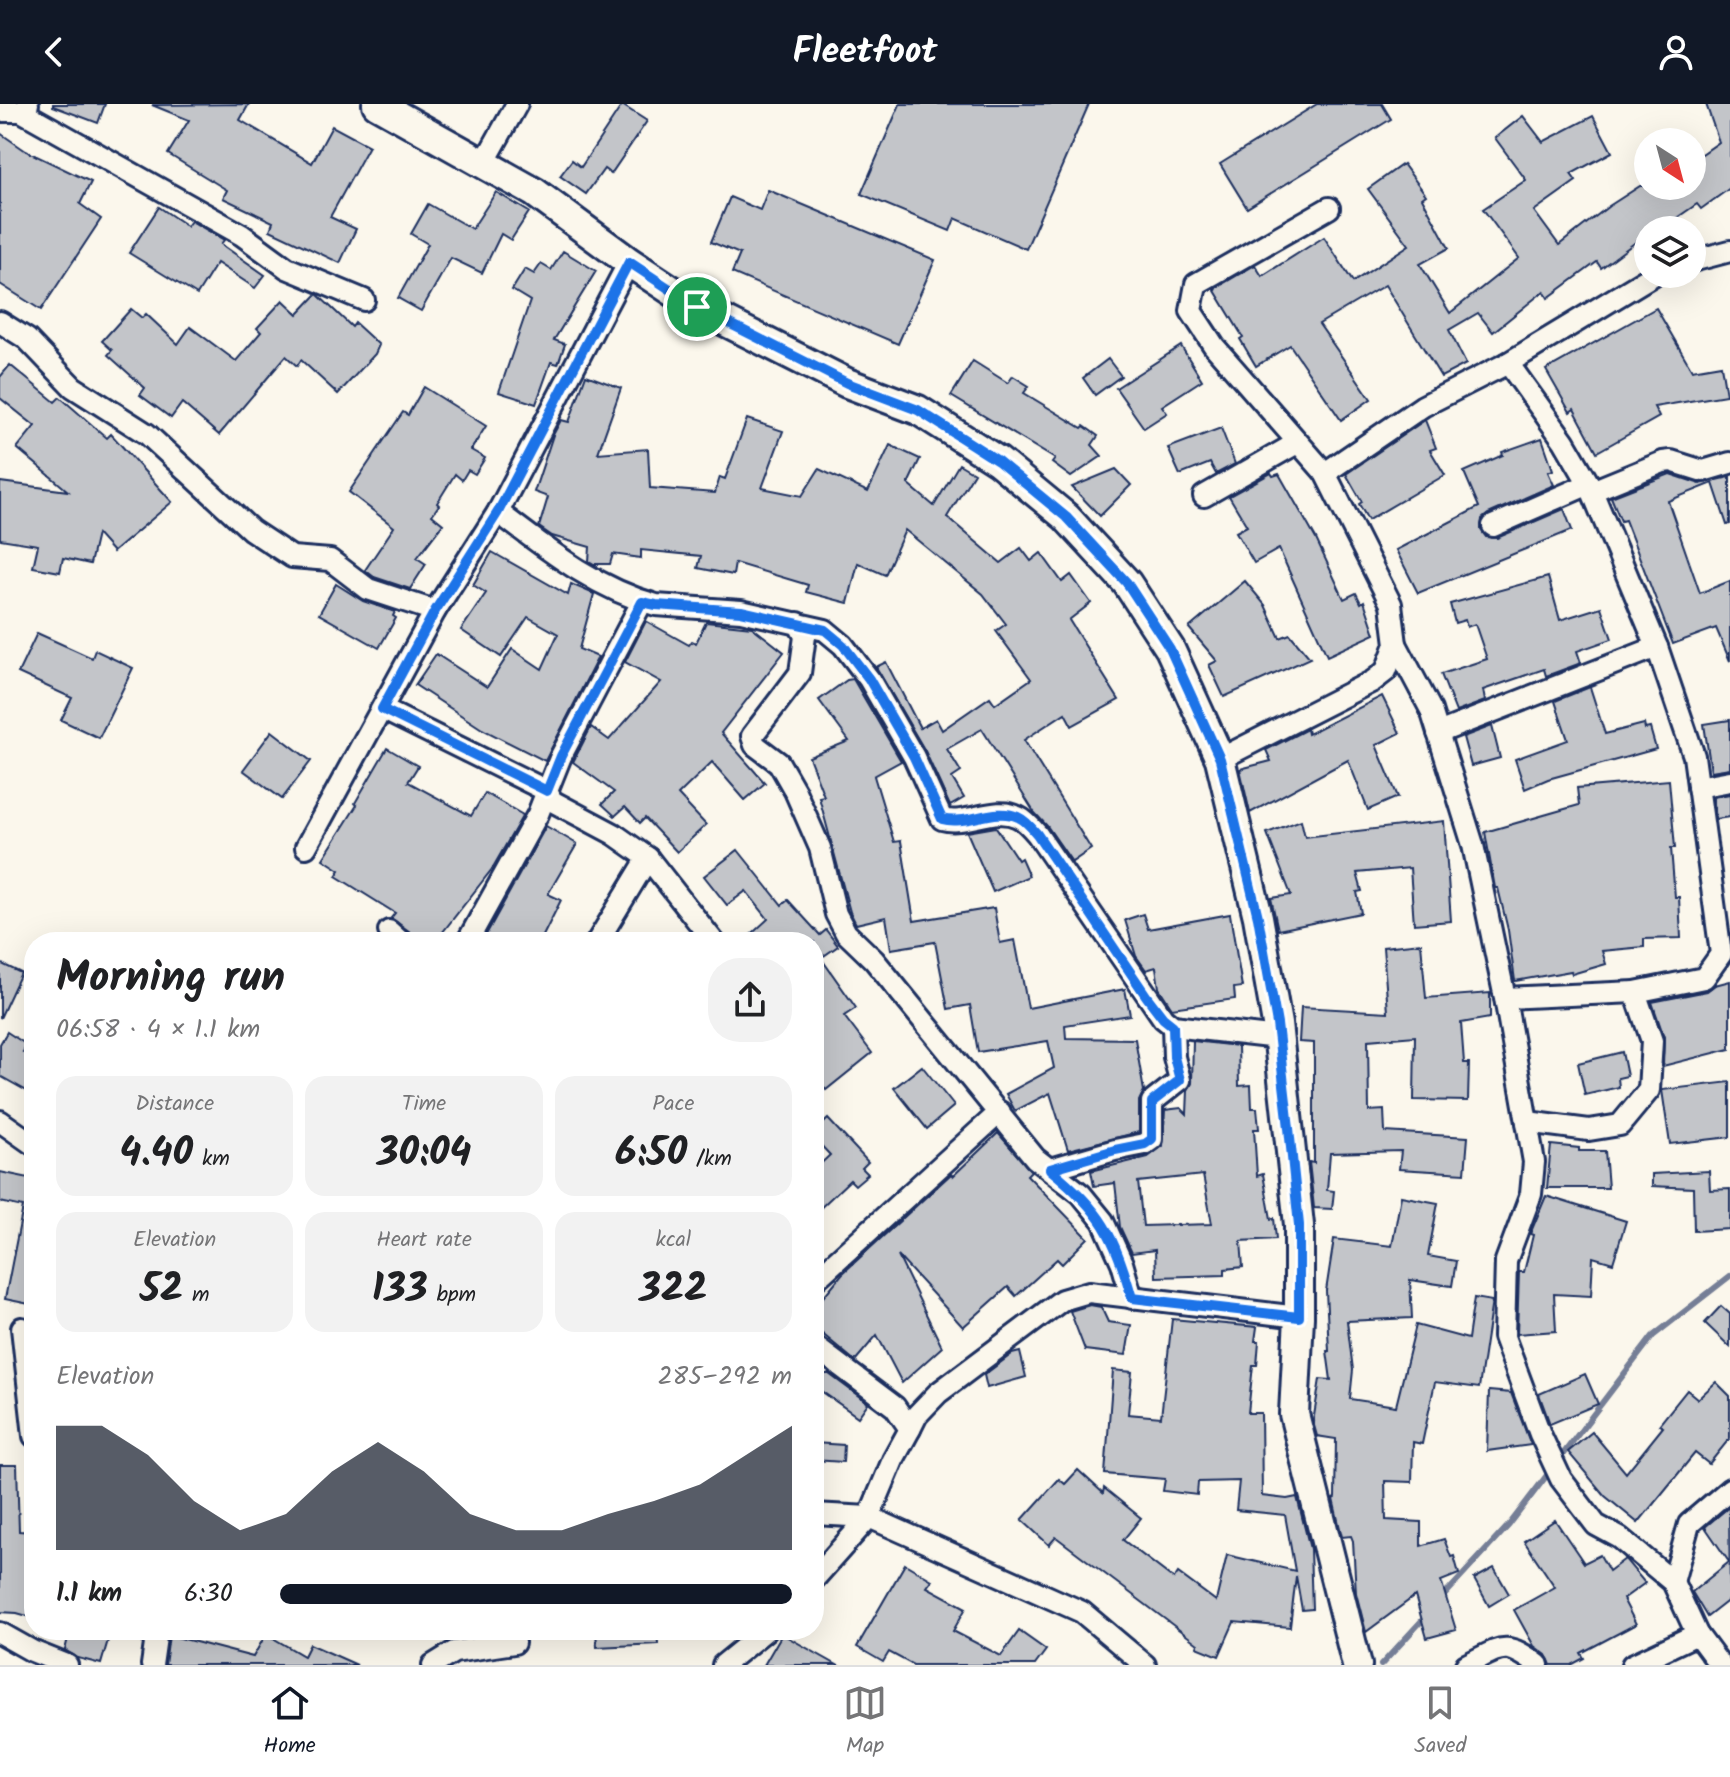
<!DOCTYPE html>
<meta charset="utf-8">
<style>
body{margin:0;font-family:Kalam,sans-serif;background:#f2f2f2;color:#202124;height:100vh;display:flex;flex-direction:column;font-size:30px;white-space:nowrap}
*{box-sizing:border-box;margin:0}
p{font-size:26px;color:#757577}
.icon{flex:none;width:44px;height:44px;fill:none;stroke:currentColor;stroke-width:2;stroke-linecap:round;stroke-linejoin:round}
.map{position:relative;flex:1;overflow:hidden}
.details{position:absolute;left:24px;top:828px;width:800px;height:708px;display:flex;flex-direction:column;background:#fff;border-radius:32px;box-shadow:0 8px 32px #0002}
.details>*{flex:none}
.needle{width:52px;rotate:144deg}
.controls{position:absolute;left:1634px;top:24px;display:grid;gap:16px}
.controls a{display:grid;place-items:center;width:72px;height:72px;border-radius:50%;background:#fff;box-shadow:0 8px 32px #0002;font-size:40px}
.pin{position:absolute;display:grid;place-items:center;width:68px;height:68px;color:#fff;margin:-34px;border:4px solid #fff;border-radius:50%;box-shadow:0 2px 8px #0007}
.round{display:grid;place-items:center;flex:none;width:84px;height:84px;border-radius:32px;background:#f2f2f2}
.overview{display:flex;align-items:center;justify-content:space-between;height:136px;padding:0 32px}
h1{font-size:44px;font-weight:600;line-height:60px}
.figures{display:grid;grid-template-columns:repeat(3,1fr);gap:12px;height:136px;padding:8px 32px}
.figures div{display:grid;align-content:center;border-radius:20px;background:#f2f2f2;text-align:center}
.figures b{font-size:40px;font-weight:600}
.figures small{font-size:22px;font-weight:400}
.figures p{font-size:22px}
.chart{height:224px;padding:16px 32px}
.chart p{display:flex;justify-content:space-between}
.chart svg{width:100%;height:144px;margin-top:8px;fill:#111827;opacity:.7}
ul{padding:0 32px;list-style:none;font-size:26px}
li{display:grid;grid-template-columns:128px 96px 1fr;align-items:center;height:60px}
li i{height:20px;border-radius:10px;background:#111827}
header{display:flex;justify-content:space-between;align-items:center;height:104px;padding:0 32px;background:#111827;color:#fff;font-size:36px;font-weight:600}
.tabs{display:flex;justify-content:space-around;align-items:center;height:112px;border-top:2px solid #e0e0e0;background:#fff;font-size:22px;color:#757577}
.tabs a{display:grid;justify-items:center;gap:4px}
.tabs .selected{color:#111827}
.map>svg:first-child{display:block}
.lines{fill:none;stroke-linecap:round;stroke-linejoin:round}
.stream{stroke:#747e96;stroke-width:6}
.building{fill:#c3c5c9;stroke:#1b2f5e;stroke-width:2;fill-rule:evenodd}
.street-casing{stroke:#1b2f5e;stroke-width:26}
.secondary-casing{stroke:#1b2f5e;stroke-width:34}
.street{stroke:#fbf7ec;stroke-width:20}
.secondary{stroke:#fbf7ec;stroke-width:28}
.route-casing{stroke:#fff;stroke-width:16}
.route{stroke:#1a73e8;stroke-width:10}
</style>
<header><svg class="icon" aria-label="back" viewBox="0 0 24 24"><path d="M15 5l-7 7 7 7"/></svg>Fleetfoot<svg class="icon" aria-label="person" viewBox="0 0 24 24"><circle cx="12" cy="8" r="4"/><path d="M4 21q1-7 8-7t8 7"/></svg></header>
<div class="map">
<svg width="1730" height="1561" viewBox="0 0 1730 1561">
<rect width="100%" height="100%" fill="#fbf7ec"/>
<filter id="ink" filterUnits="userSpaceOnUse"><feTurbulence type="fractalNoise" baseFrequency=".0125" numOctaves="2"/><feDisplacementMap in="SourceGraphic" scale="16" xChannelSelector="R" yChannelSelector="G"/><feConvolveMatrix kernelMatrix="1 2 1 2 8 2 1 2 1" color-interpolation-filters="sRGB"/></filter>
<g filter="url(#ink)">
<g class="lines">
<!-- stream -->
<g class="stream">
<polyline points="1440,1496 1509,1421 1653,1232 1730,1172"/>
<polyline points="1381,1561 1427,1511"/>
</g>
</g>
<!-- building -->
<g class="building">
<polygon points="53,0 105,0 98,19 53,2"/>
<polygon points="249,0 240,16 312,59 332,22 369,42 330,113 356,125 340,159 270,126 273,118 223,94 227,86 168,50 189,16 152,1"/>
<polygon points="900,0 1089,0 1026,145 955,114 950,127 861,90"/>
<polygon points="1317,0 1382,0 1391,15 1247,104 1220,60"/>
<polygon points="1706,0 1730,0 1730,84 1701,105 1697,100 1659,126 1648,126 1648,134 1645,131 1601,164 1597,158 1548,194 1544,187 1493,228 1478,209 1449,226 1466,260 1441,273 1385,181 1319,220 1371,295 1341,316 1290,241 1256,262 1240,235 1243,233 1214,185 1255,161 1262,172 1324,133 1353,178 1409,141 1368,85 1403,60 1426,91 1422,94 1449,144 1420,160 1450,209 1519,154 1483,105 1526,76 1495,34 1523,12 1543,38 1593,12 1612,48 1571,70 1576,77 1534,107 1559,141 1609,102 1640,82 1692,82 1692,57 1719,38"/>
<polygon points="622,1 647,17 611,70 604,65 586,90 560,72 572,56 581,63"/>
<polygon points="0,29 26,47 91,78 80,100 101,115 41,206 0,180"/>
<polygon points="768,86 935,156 898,240 732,169 740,150 711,138 730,93 760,106"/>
<polygon points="496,88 529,108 511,136 501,130 482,169 451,154 421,207 398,194 428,140 411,130 428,100 472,125"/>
<polygon points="159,103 187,122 191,117 224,136 221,140 265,171 255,184 217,159 197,191 129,149"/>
<polygon points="563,147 596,167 554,236 565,240 558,260 551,258 536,300 499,288 530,197 512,186 525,165 534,170 541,160 551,166"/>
<polygon points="317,190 352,223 355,219 379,241 375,250 338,290 301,256 297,262 286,252 219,331 182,299 171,314 140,291 145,284 108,251 112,246 102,237 131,205 142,214 146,210 178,240 190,223 236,257 261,228 257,224 283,196 298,210"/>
<polygon points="1656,204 1692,266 1721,261 1726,291 1654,303 1659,313 1597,348 1574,305 1570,308 1546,266"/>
<polygon points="1181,242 1202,276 1162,302 1167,309 1144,324 1116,284"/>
<polygon points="1108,255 1121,272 1095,291 1083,274"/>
<polygon points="973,257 1008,279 1013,272 1029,282 1024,289 1082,324 1084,322 1098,332 1092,341 1102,352 1071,373 1052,359 1055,355 951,292"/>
<polygon points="10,261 55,298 60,293 107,334 111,330 172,398 113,448 97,430 90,460 63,454 60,468 33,463 38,441 0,435 0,378 68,387 17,344 35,322 0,294 0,273"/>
<polygon points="586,271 621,284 598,349 648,345 650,384 715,389 720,373 725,375 747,315 783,327 762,384 802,392 819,365 868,388 890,341 920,355 908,380 934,402 959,360 974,369 947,413 1001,459 1021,444 1031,457 1041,449 1062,478 1071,471 1091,499 1069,516 1119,596 1072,622 1065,609 1024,636 1091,745 1072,758 1047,722 1034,708 982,625 947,645 961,668 952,674 964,694 950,702 925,647 876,563 886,558 920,624 936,615 942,626 990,593 995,600 1031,575 996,527 1006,520 983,490 905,426 885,471 858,459 848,499 806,488 808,481 735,459 733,471 698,464 701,452 641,446 641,454 613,450 610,460 594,460 589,457 590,443 552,432 539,423 548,393 534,388 553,331 561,316 569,318"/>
<polygon points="424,283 486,322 471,346 485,354 475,370 468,366 462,376 455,370 437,399 439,401 432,411 443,420 417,454 426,460 410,485 374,473 365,466 394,423 349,388 403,308 408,311"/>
<polygon points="1425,316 1436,344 1430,346 1445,371 1368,416 1359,400 1362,398 1346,370"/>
<polygon points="1221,324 1235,360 1216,370 1210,359 1180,371 1168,344"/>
<polygon points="1542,334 1553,366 1548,368 1554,381 1488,410 1482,415 1481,426 1486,433 1497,434 1564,405 1572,426 1418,489 1396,446 1479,403 1464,368 1503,351 1502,348"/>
<polygon points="1116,365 1131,381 1100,412 1072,383"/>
<polygon points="1271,369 1273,372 1279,370 1316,435 1344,495 1356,489 1361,499 1364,497 1375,530 1327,552 1279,445 1254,459 1236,428 1247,422 1229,392"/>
<polygon points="1670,370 1700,380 1730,373 1730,420 1727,421 1713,379 1668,397 1700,489 1730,477 1730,557 1716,524 1673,540 1625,416 1621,417 1611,393"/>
<polygon points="492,448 568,491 571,480 594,490 579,545 598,553 545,657 482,625 415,581 436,550 487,583 512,545 542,565 558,530 528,513 501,553 461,526 486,489 473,481"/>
<polygon points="1548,473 1560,516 1601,503 1612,535 1577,547 1581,559 1546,572 1544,565 1483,586 1485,597 1456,608 1441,570 1487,555 1475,520 1467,523 1465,516 1455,519 1450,500"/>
<polygon points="1245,477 1265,501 1280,534 1290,530 1310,554 1224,593 1209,561 1217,557 1189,524"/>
<polygon points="336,480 363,497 395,508 393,512 396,514 379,544 319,510"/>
<polygon points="646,517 689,541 692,537 696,539 706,518 752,523 784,548 721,629 765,679 745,696 712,658 678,691 706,721 677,748 645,714 640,719 625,703 615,712 602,700 614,688 573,658 591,623 609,636 661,578 625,558"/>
<polygon points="37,529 92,554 95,546 133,564 99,634 61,616 72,594 18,569"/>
<polygon points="853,575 901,657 874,672 894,738 901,737 914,817 994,804 1000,839 1015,836 1028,904 1125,885 1130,911 1065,921 1066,934 1135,935 1144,987 1139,997 1139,1028 1068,1046 1050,989 1015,1007 1006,990 1054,964 1048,937 978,948 970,901 948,905 935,838 891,845 886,813 856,820 850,808 819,693 824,692 809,653 849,637 819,596 847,576"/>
<polygon points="1590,583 1605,630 1644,620 1645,625 1650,624 1656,645 1548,675 1525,685 1515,655 1568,636 1555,597"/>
<polygon points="1382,592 1400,629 1376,641 1398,693 1368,706 1348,656 1250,709 1240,665 1271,657 1266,646 1307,625 1308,630"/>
<polygon points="1730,616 1730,664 1711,667 1704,620"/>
<polygon points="1492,622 1500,654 1471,662 1463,633"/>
<polygon points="272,627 311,657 282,695 243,666"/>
<polygon points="387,644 418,662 408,678 471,712 485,689 523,711 492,765 435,838 414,838 410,828 391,814 395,809 336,772 340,766 323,755 357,701 355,699"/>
<polygon points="1669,676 1675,744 1671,744 1675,793 1679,793 1681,834 1644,835 1644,843 1602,847 1606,860 1572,870 1571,867 1515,877 1508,826 1498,784 1495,784 1485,728 1579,701 1577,684"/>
<polygon points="1730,690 1730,713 1716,715 1713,693"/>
<polygon points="1301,716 1305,733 1444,717 1451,817 1414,820 1410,764 1357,769 1362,787 1357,788 1361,809 1278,826 1271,794 1291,791 1267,729"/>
<polygon points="546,722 577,740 548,790 561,796 540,838 482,838"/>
<polygon points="996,723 1018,756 1021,754 1029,772 993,788 967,728"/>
<polygon points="738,746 782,801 788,796 820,831 826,826 838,842 821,854 856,904 844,912 872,949 826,986 814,971 814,838 743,838 768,815 746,787 727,801 704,772"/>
<polygon points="1143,810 1148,825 1230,810 1242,883 1234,884 1235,895 1172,904 1159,884 1156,863 1146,866 1136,852 1125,816"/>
<polygon points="1421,839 1426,894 1490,889 1490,914 1461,919 1464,959 1469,959 1468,997 1414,996 1415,932 1368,936 1369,1007 1384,1006 1385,1028 1468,1033 1465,1069 1399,1065 1401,1047 1330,1049 1327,1086 1334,1087 1332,1105 1314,1104 1309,1058 1314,1059 1314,939 1299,938 1301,903 1388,908 1383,843"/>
<polygon points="0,859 21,869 0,914"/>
<polygon points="1730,877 1730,945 1663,962 1664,933 1652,898 1707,887 1715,881"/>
<polygon points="7,928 27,941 23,948 34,954 34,991 0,972 0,940"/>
<path d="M1193,937l45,5 1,40 12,-1 1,23h5l2,21h-5l3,47 6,-2 8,45 3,-1 2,21 -35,2 2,26 -18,2v6l-69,2 -1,-27 -23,3 -12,-26 -5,-44 -21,3 -3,-15 57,-14 15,-11 2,-36 16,-2 6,6 1,-24 4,-7zM1203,1071l9,49 -69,2 -5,-44z"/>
<polygon points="1622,948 1627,972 1618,974 1619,983 1585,991 1578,959"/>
<polygon points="922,962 954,1002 927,1025 894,984"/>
<polygon points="1730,978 1730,1033 1670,1040 1662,986"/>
<polygon points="828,1015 868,1058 862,1064 868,1070 855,1081 850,1076 814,1110 814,1066 830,1051 814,1034 814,1028"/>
<polygon points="998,1029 1031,1067 1027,1071 1088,1134 1062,1160 1057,1155 1016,1192 1008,1183 963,1223 898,1152 942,1243 902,1279 877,1231 855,1257 814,1223 814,1204 842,1170 951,1070 953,1072"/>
<polygon points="1551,1041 1579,1044 1579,1047 1605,1047 1608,1084 1547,1084"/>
<polygon points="1709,1067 1710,1086 1730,1085 1730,1125 1694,1127 1693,1084 1652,1082 1652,1070"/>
<polygon points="0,1068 34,1075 34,1201 5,1195 23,1103 0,1098"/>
<polygon points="1401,1092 1438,1099 1428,1152 1456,1157 1452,1182 1410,1176 1412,1214 1347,1217 1353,1266 1350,1295 1396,1302 1416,1221 1468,1235 1474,1194 1492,1197 1479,1284 1435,1278 1422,1340 1413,1338 1412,1378 1385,1377 1386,1416 1421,1418 1421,1442 1444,1435 1451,1453 1454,1452 1459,1470 1441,1477 1456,1526 1427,1534 1415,1492 1366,1528 1356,1489 1353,1437 1351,1432 1342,1433 1333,1395 1335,1394 1336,1335 1317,1332 1313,1318 1320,1275 1331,1276 1327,1247 1329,1247 1326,1187 1334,1135 1392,1142"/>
<polygon points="1546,1092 1626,1117 1613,1159 1593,1153 1591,1192 1554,1190 1556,1227 1517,1230 1519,1168 1524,1168 1533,1131 1530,1130"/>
<polygon points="1090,1201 1101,1203 1108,1218 1131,1221 1126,1251 1085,1246 1070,1207"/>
<polygon points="1721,1202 1730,1210 1730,1243 1705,1219"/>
<polygon points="1172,1215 1257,1223 1255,1237 1259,1237 1257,1261 1253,1261 1248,1309 1261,1309 1262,1392 1287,1395 1297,1393 1310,1445 1312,1505 1302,1506 1296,1472 1290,1523 1234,1518 1219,1552 1197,1543 1198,1540 1056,1433 1049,1441 1022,1416 1059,1375 1065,1380 1078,1366 1103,1389 1104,1384 1141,1414 1123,1436 1174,1475 1178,1469 1216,1497 1227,1451 1295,1467 1285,1411 1236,1406 1239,1377 1198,1378 1197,1391 1163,1387 1165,1375 1105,1370 1113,1266 1132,1268 1128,1310 1161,1313"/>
<polygon points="1020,1248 1026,1273 987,1284 984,1271 1012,1250"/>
<polygon points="814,1270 829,1270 868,1299 858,1313 814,1282"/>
<polygon points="1585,1270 1598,1300 1550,1320 1539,1290"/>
<polygon points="1716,1278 1730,1292 1730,1334 1709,1360 1695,1349 1638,1419 1605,1392 1568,1348 1592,1328 1626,1369 1663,1323 1659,1321 1687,1286 1698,1295"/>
<polygon points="1489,1287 1511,1289 1531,1341 1487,1347"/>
<polygon points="814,1339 844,1341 843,1358 814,1356"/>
<polygon points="0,1361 17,1361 19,1427 34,1428 34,1514 17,1509 0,1508"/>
<polygon points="1729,1403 1730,1495 1707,1513 1692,1488 1729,1458 1705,1423"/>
<polygon points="1555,1416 1584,1459 1600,1451 1609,1467 1625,1455 1645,1479 1623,1495 1636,1520 1581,1549 1584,1554 1571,1561 1551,1561 1546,1551 1534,1542 1514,1506 1555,1483 1524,1437"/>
<polygon points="905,1460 932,1476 927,1483 966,1504 953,1527 1001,1552 1019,1527 1046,1546 1035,1561 913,1561 889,1548 883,1558 857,1543"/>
<polygon points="1494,1464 1509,1490 1489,1502 1474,1475"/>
<polygon points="70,1526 111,1526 101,1560 78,1554 65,1546"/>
<polygon points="596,1526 657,1526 658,1540 597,1543"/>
<polygon points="266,1530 304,1552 310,1540 357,1561 165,1561 169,1531 253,1553"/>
<polygon points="782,1530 837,1561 764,1561"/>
</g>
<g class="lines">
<defs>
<g id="street">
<polyline points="0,7 21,7 28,0"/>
<polyline points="21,7 242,131 287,164 364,196"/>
<polyline points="484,59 517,0"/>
<polyline points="1692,157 1730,147"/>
<polyline points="0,218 27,235 73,283 147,330 251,426 292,453 330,456 368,485 435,507"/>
<polyline points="1325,369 1423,302 1508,259 1655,170"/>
<polyline points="1592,387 1663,358 1671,357 1703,367 1730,359"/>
<polyline points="1204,392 1297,339"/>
<path d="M498,408c50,38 97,76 158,93l85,6 84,19 18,15 26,34 45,78 28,62c25,7 53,-14 76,-2 7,3 14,11 19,17l126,184 10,8 105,12"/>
<polyline points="1493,422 1589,380"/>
<polyline points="642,498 561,652 547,687 552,697 614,730 648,754 714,838"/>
<polyline points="798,519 805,532 800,569 752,632 755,641 779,659 795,687 820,744 836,810 846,829 874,856 1035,1054 1081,1090 1103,1117 1122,1159 1132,1194"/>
<polyline points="1396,540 1431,606 1473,741 1505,894 1534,1058 1531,1090 1506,1157 1504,1233 1540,1330 1561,1375 1596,1421 1620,1434 1673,1478 1697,1530 1720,1561"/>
<polyline points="382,605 547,687 538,710 467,838"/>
<polyline points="1438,629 1657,543"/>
<polyline points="1220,655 1373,577 1386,567 1396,540 1391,500 1325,369 1214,242 1191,207 1196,180 1329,104"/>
<polyline points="1698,683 1730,677"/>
<polyline points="306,743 435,507 498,408 629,158"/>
<polyline points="389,827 401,838"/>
<polyline points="597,838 648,754"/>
<polyline points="1505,894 1635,888 1704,874 1721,850 1694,652 1657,543 1589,380 1564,337 1508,259"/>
<polyline points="0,1017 34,1041"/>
<polyline points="1527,1018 1589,1026 1620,1021 1649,986 1652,937 1635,888"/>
<polyline points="1050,1065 1115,1046 1145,1040 1152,1035 1152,998 1180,976 1174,953 1173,922"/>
<polyline points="814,1177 1000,1008"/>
<polyline points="22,1224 34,1332"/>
<polyline points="814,1242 895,1303 910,1325 893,1356 869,1413 814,1475"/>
<polyline points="910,1325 917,1311 938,1289 1062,1196 1089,1188 1299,1213"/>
<polyline points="814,1410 869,1413 1082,1508 1145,1561"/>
<polyline points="1673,1478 1689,1420 1730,1385"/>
<polyline points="0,1529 32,1547 67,1561"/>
<polyline points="152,1561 157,1526"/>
<polyline points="433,1561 454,1548 514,1539"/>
<polyline points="723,1561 766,1526"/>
<path d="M1466,1561c35,-17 38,-26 72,0"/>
<polyline points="1632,1561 1697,1530"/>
</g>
<polyline id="secondary" points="377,0 534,88 629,158 697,203 847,279 918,306 998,357 1066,413 1127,479 1170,545 1220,655 1258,813 1277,920 1299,1121 1299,1213 1294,1310 1357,1561"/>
</defs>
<!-- street casing -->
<use href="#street" class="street-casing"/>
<!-- secondary casing -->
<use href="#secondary" class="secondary-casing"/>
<!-- street -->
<use href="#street" class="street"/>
<!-- secondary -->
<use href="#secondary" class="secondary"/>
</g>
</g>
<g class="lines" filter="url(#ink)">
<defs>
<path id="route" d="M629,158l68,45 150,76 71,27 80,51 68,56 61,66 43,66 50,110 38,158 19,107 12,104 10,97v92l-167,-19c-18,-63 -30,-87 -82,-129l65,-19 30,-6 7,-5v-37l28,-22 -6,-23 -1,-31 -10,-8 -16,-21 -110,-163c-5,-6 -12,-14 -19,-17 -23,-11 -51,9 -76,2l-28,-62 -45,-78 -26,-34 -18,-15 -84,-19 -85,-6 -14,-3 -81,154 -14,35 -165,-82 53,-98 63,-99z"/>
</defs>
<!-- route casing -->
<use href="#route" class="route-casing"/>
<!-- route -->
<use href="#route" class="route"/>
</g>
</svg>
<div class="controls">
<a><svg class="needle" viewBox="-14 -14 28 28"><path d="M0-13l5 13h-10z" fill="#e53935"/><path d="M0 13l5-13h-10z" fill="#757577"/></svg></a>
<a><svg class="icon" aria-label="layers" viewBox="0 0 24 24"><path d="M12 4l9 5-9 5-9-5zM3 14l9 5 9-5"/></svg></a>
</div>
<div class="pin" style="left:697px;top:203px;background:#1e9e55"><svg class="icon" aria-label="arrive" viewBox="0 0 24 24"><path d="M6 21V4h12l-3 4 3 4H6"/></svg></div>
<section class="details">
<div class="overview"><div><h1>Morning run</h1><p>06:58 · 4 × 1.1 km</p></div><a class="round"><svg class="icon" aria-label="share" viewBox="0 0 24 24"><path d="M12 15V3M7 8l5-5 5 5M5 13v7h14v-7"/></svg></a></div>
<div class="figures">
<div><p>Distance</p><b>4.40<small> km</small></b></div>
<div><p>Time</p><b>30:04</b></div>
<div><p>Pace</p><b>6:50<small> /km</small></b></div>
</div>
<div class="figures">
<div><p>Elevation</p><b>52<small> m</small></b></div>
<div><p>Heart rate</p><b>133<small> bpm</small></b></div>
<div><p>kcal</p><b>322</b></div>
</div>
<div class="chart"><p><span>Elevation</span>285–292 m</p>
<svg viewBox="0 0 160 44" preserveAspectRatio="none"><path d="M0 44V6L10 6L20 15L30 29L40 38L50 33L60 20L70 11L80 20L90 33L100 38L110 38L120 33L130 29L140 24L150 15L160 6V44z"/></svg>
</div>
<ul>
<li><b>1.1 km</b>6:30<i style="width:100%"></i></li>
</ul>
</section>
</div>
<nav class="tabs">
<a class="selected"><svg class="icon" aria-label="home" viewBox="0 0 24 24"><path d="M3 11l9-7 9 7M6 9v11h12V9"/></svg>Home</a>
<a><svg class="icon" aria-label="map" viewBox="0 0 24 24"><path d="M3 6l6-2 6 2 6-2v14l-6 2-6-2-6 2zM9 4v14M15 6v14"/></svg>Map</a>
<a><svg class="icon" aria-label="saved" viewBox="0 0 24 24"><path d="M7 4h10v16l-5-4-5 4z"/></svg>Saved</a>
</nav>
